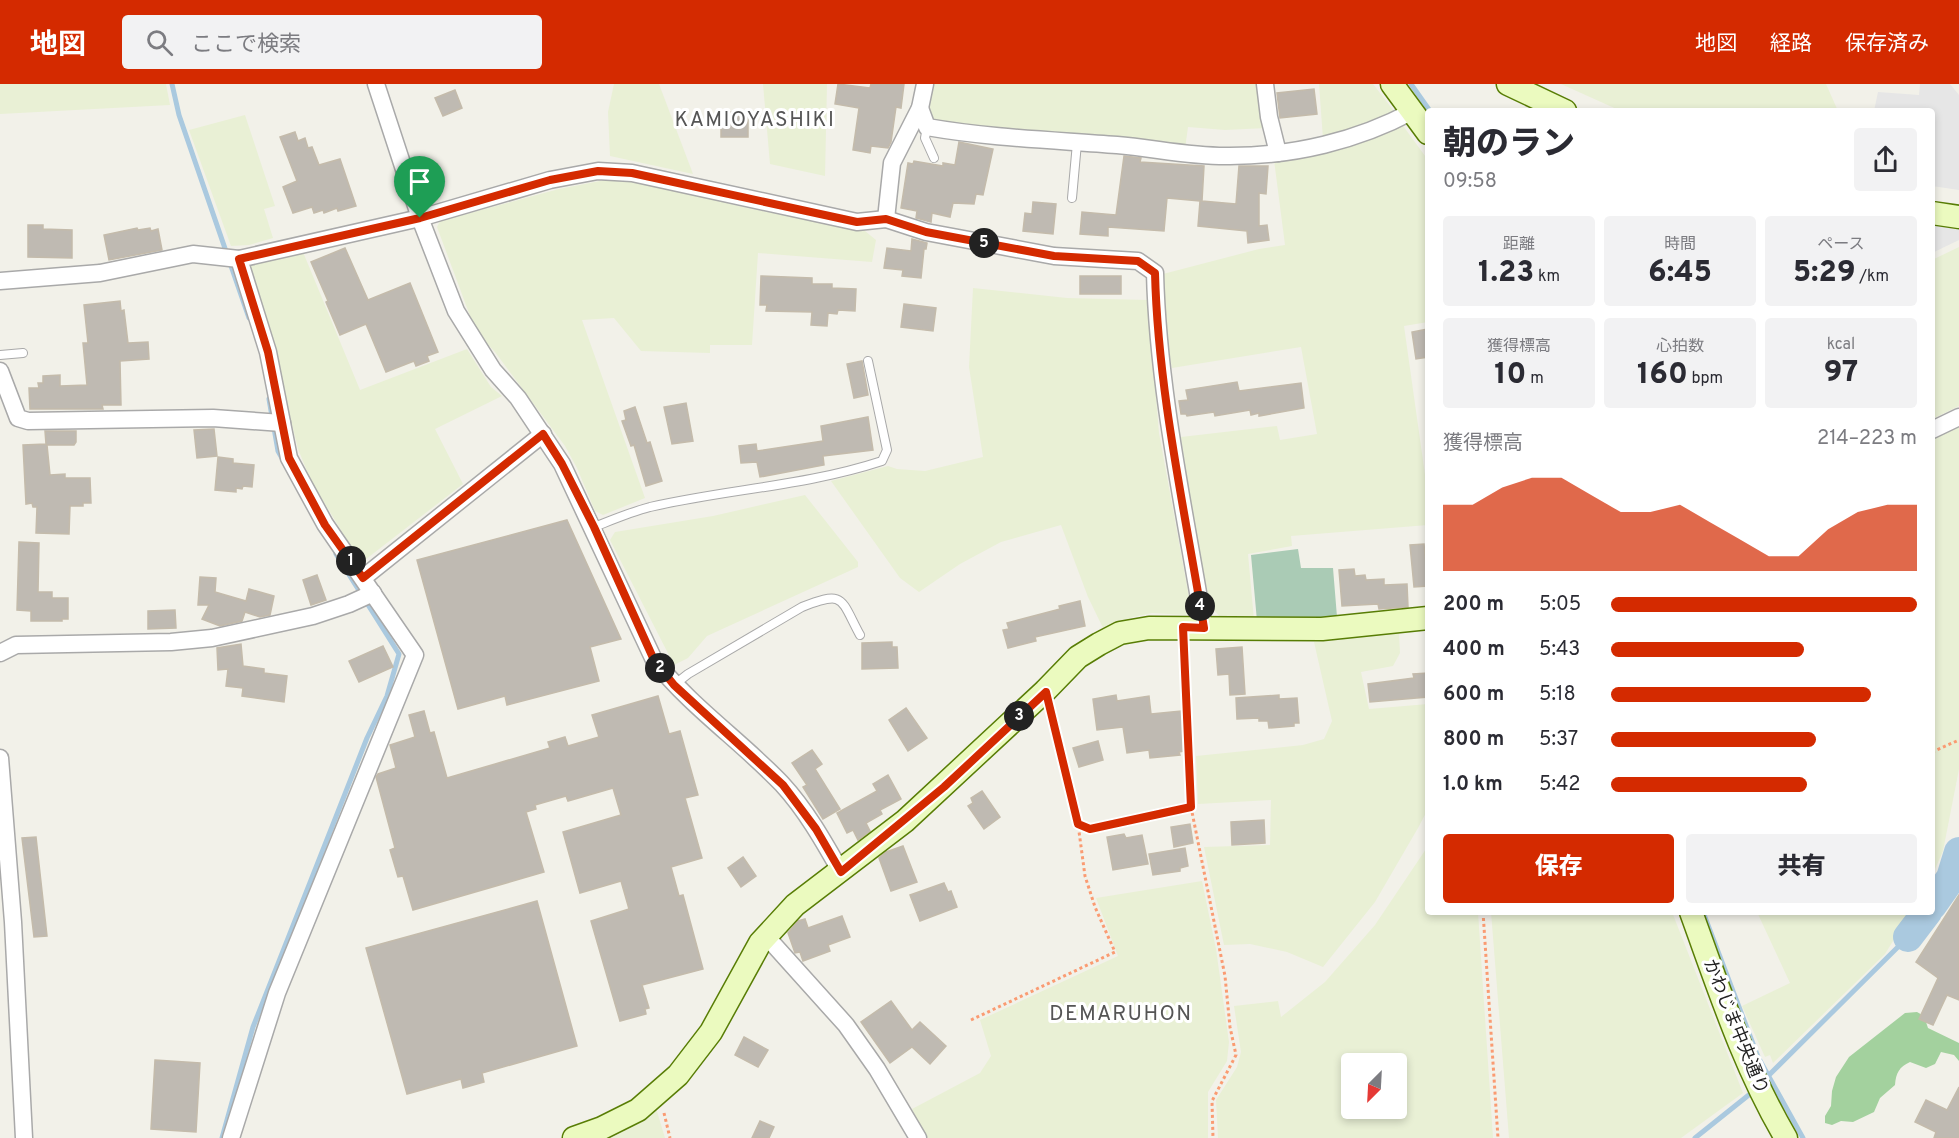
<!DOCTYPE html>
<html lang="ja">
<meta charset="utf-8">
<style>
body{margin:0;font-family:Overpass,"Noto Sans JP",sans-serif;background:#f2f2f3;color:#2b2b33;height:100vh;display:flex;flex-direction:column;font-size:22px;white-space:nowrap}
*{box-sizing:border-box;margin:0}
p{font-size:20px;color:#7c7c81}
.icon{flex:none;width:33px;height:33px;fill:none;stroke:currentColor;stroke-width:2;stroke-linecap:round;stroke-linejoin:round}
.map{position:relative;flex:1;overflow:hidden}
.side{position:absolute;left:1425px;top:24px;width:510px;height:807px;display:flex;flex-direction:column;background:#fff;border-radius:6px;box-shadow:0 3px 9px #0003}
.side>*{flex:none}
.needle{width:39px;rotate:204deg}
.buttons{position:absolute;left:1341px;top:969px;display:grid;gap:12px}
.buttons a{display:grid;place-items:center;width:66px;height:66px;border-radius:6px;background:#fff;box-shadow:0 3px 9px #0003;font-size:30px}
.pin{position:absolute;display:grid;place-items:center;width:51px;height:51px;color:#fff;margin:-62px -26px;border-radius:50% 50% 50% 0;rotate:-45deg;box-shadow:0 0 6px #0007}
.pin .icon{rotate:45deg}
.km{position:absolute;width:30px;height:30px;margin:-15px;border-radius:50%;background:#222;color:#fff;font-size:16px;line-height:30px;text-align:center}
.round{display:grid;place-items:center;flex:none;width:63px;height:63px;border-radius:6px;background:#f2f2f3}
.overview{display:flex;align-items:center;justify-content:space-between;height:102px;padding:0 18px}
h1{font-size:33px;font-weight:800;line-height:45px}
.figures{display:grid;grid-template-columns:repeat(3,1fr);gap:9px;height:102px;padding:6px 18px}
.figures div{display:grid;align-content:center;border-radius:6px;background:#f2f2f3;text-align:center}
.figures b{font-size:30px;font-weight:800}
.figures small{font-size:16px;font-weight:400}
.figures p{font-size:16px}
.chart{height:168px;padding:12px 18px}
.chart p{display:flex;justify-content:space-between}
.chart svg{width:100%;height:108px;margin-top:6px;fill:#d42a00;opacity:.7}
.cta{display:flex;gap:12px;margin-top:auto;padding:12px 18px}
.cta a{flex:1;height:69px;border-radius:6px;background:#d42a00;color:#fff;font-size:24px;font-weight:800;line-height:69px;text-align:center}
.cta a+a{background:#f2f2f3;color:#2b2b33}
ul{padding:0 18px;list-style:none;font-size:20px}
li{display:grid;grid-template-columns:96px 72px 1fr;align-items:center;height:45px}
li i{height:15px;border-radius:8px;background:#d42a00}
header{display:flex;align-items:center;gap:36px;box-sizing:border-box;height:84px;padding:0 30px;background:#d42a00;color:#fff}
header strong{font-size:28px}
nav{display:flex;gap:33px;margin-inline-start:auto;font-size:21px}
.search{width:420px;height:54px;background:#f2f2f3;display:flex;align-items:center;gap:15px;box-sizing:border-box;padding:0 21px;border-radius:6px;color:#7c7c81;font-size:22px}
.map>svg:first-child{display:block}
.farmland{fill:#e9f0d5;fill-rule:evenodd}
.forest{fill:#a3d19e}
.cemetery{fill:#aacbb5}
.parking{fill:#e6e6e6}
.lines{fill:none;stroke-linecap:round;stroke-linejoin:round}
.stream{stroke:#aac9df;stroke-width:5}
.river{stroke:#aac9df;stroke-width:30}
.building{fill:#bfbab2;stroke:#c4bbab;stroke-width:1.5}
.lane-casing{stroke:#a9a9a9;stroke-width:10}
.street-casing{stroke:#a9a9a9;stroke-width:19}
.secondary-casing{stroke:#587d05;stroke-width:25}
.path{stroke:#fa9b72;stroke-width:3;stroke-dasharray:3 3;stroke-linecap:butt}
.lane{stroke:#fff;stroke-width:8}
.street{stroke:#fff;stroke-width:16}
.secondary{stroke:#ebfabf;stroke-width:22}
.route-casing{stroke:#fff;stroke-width:12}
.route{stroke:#d42a00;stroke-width:8}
.labels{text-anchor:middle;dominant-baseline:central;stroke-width:6;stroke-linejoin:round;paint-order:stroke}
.street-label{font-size:18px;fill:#222;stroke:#fff}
.quarter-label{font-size:21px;letter-spacing:1.5px;fill:#555;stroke:#fff}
</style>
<header>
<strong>地図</strong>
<div class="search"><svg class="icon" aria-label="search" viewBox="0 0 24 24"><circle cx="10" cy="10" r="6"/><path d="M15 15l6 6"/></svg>ここで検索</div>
<nav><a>地図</a><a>経路</a><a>保存済み</a></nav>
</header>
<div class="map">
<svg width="1959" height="1054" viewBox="0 0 1959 1054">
<rect width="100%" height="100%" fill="#f2f1e9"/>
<!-- farmland -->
<g class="farmland">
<polygon points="0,0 166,0 170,21 0,30"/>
<polygon points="614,0 659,0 693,90 610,72 608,28"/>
<polygon points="763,0 827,0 825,92 770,80"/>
<polygon points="932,0 1260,0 1267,44 1225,46 1188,43 1185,65 933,41 927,24"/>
<polygon points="1319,0 1373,0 1397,31 1323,55"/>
<polygon points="1561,0 1826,0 1838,27 1621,27"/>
<polygon points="245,31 275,122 264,125 273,154 249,161 231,162 189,46"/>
<polygon points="1401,39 1428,76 1428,238 1404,242 1428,412 1428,441 1291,452 1292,462 1248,470 1254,536 1221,534 1211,523 1195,450 1181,353 1277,342 1280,356 1317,350 1301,263 1172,284 1162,228 1163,190 1259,165 1285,161 1274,76"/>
<polygon points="605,96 646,99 747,124 865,147 876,156 872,178 758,169 752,261 710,261 710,269 641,267 614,234 582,236 645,414 603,431 595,427 577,384 565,362 495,268 476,248 437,143 440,137 559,105"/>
<polygon points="1959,163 1959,322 1932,335 1932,176"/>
<polygon points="303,168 360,306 467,265 491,303 502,312 435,345 463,400 361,479 311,397 298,365 283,304 245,182"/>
<polygon points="973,204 1067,214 1148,216 1159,349 1191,524 1186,531 1152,529 1133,533 1103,544 1088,513 1061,441 1001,458 960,480 919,508 900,494 831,397 888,382 897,385 925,387 983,373 969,283"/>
<polygon points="1959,341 1959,685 1943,767 1932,792 1932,354"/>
<polygon points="805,411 858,478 858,483 707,552 688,574 674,581 610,456 615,448 713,432"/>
<polygon points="1399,549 1400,569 1393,582 1361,588 1369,625 1428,620 1428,725 1418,744 1375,818 1323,883 1287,868 1250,860 1224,861 1204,763 1270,761 1271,716 1198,720 1196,672 1303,661 1324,655 1332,637 1314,558"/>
<path d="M1428,762v66h50l15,226h-275l-2,-38 21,-33 4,-15 -7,-46 44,-5 3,16 44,-35 50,-57zM1352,980h44v44h-44z"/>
<polygon points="1202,797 1216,865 1229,958 1227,977 1208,1008 1208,1054 926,1054 912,1025 980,989 991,972 980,936 1118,872 1096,814"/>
<polygon points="1491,828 1672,828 1743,1009 1681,1054 1509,1054"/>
<polygon points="1757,828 1911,828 1885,870 1773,979 1770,971 1765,973 1742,922 1790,899"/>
<polygon points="656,1024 665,1054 605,1054"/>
</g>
<!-- forest -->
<path class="forest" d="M1917,928l7,4 4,12 31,15v18l-5,-6 -13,-3 -6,12 -9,4 -16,-6c-11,5 -14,11 -15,23l-15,13 -6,14 -21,10 -12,-1 -9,4 -7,-2v-7l6,-10 1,-15 4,-14 13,-20 56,-44z"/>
<!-- cemetery -->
<polygon class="cemetery" points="1298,465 1301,484 1333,484 1337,533 1257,537 1251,471"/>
<!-- parking -->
<g class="parking">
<polygon points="1920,0 1950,0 1959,11 1959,106 1932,102 1932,27 1874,27 1878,8 1919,11"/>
<polygon points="1932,137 1959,142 1959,156 1932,169"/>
</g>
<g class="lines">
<!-- stream -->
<g class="stream">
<polyline points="172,0 179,31 249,234"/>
<polyline points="1411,0 1430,27"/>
<polyline points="269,315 278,367 283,376"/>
<polyline points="1703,828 1758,973 1803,1054"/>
<polyline points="1763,997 1908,853"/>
<polyline points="222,1054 253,943 367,654 387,612 399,570 336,470"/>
<polyline points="1695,1054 1755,1006"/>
</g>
<!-- river -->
<g class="river">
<polyline points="1932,821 1951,794 1959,768"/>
<polyline points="1908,853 1927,828"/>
</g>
</g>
<!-- building -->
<g class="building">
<polygon points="838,0 870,4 871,0 904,0 901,24 896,23 891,58 888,64 871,62 870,69 853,66 859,24 835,20"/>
<polygon points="1314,5 1317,30 1280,34 1277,9"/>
<polygon points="455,6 462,24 443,32 435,14"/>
<polygon points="721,28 739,28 739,32 748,32 748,53 721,53"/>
<polygon points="295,48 298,57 305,54 308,64 312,63 319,81 340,75 356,122 338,127 337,124 324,129 323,126 314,129 312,123 293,129 283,103 297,97 280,53"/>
<polygon points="959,58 993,65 983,111 976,110 974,120 953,119 950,133 932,129 931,138 916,134 917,127 901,124 908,79 913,80 914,77 943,82 943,79 955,81"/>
<polygon points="1124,72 1141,74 1140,78 1204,82 1202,117 1236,120 1239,82 1268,82 1266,110 1259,109 1259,142 1267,141 1269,156 1248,159 1247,147 1198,142 1200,117 1167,114 1164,147 1108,143 1108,152 1080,150 1082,128 1116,131"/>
<polygon points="1033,118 1056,120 1053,150 1023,147 1025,129 1032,130"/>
<polygon points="28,141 43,141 43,145 72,146 72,174 28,173"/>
<polygon points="137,144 138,146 150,144 151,147 158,145 162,166 109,176 104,151"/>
<polygon points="912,155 927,159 926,165 924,165 921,194 902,192 903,186 884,184 887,164 911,167"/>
<polygon points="345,164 368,216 410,199 438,268 427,272 429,277 416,282 414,277 386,288 366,240 340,251 326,218 328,217 311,178"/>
<polygon points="761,192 812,194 812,200 832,200 832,204 856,205 855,227 838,226 837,230 828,229 827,242 811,241 812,228 766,227 767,221 760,221"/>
<rect x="1080" y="192" width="41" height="18"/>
<polygon points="120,217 121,227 124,226 128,259 148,258 149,275 120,277 121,321 102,321 103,325 30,325 29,304 39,304 38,299 43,299 43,292 60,291 60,302 87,301 83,259 88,259 84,221"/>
<polygon points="904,220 936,224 933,247 901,243"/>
<polygon points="1428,245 1428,273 1416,275 1412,248"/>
<polygon points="862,277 868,311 854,314 847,280"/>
<polygon points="1237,298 1239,307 1301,299 1304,324 1259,332 1259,329 1251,331 1250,326 1215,332 1214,328 1187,332 1186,330 1181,330 1179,317 1188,316 1186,306"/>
<polygon points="686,319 693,357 672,360 664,323"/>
<polygon points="635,323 647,359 650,358 662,397 646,402 634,361 631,362 622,337 626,336 624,327"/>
<polygon points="868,333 873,366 823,372 824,381 760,393 757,378 741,379 739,362 756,360 757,367 823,357 821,342"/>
<polygon points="214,345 217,372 197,374 194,346"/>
<polygon points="45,347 76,347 76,358 74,361 47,361 50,391 65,390 65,394 90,394 91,419 83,419 83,422 70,422 69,450 36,449 37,423 33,423 32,419 26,420 23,361 46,360"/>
<polygon points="218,373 233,375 233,379 254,381 252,403 243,402 242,405 236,404 236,408 215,406"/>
<polygon points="567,436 621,555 590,563 599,597 507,621 505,612 458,625 417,476"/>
<polygon points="19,458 39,459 38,508 52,508 52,514 68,514 68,535 62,535 62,537 31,537 31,527 17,526"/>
<polygon points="1424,460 1428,502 1414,503 1410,461"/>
<polygon points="1354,485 1355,492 1365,491 1366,496 1384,495 1384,501 1407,500 1408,523 1379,525 1378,520 1342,522 1339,486"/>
<polygon points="317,491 326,516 311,521 303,496"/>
<polygon points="200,493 216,494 215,508 246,517 249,505 274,512 270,531 260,533 245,528 242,537 220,542 202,535 209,521 198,521"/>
<polygon points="1080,517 1085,542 1035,553 1036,557 1008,564 1003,546 1009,545 1007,539 1060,525 1059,522"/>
<polygon points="175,526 176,544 148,545 148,527"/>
<polygon points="892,558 892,563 897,563 898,584 862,585 862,559"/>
<polygon points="241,560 243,582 264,585 264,589 287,592 284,618 242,612 243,604 226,602 228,585 218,586 217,564"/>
<polygon points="383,562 393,583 359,598 349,577"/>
<polygon points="1242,563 1245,610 1230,611 1229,590 1218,591 1216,565"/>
<polygon points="1428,589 1428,613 1370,618 1368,600 1414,594 1413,590"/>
<polygon points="1116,611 1117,617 1149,612 1151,630 1181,627 1185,667 1179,668 1180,671 1150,674 1149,666 1127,669 1123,643 1097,646 1093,615"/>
<polygon points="1279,611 1279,615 1297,614 1299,639 1294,639 1294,642 1269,644 1268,637 1259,637 1259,634 1237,635 1236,614"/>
<polygon points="658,612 669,650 680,647 698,711 685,714 702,774 671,783 679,812 683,811 703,885 642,901 649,924 645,925 646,930 620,937 591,837 629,825 621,797 580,809 563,748 621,731 613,704 568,717 566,712 535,721 536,725 526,728 544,788 413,826 403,792 398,793 390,766 395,764 376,693 378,690 396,684 390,661 415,653 409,631 424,627 430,649 434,648 447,694 550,664 548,658 565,653 568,662 599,653 592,631"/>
<polygon points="906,624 927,654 908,667 889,636"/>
<polygon points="1098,657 1103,676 1079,683 1073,664"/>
<polygon points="812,666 822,680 815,685 840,725 823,735 803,703 807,701 792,679"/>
<polygon points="888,691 901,715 880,726 882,730 866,739 870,747 858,756 853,746 847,749 837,729 877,707 873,700"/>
<polygon points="982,707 1000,733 984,745 968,722 973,719 971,714"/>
<polygon points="1264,736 1265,759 1232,761 1231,738"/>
<polygon points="1190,740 1193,759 1174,763 1171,743"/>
<polygon points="1124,750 1126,754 1142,751 1148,780 1113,786 1107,753"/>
<polygon points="36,753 47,852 34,853 22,754"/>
<polygon points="903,762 917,798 891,807 879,774 886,768"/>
<polygon points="1185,764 1188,782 1180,784 1180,787 1153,791 1149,770"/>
<polygon points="743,773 756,792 741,803 728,784"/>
<polygon points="944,799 948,808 951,807 957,823 920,837 910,811"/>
<polygon points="1959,811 1959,916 1947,911 1933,941 1919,935 1938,894 1916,878"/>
<polygon points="537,817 577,962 482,989 484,998 463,1004 461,995 407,1010 366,864"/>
<polygon points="842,832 850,853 828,861 830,867 803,877 800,868 795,869 788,849 798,837 805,835 808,844"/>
<polygon points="891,917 912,946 920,938 946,962 930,980 912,963 890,979 861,938"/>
<polygon points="744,953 768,966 758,983 735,971"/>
<polygon points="155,976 200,979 196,1048 151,1045"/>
<polygon points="1959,1003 1959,1054 1934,1054 1936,1048 1915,1038 1926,1016 1947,1026"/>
<polygon points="760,1037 774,1043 769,1054 752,1054"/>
</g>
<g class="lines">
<defs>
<g id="lane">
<polyline points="927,43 925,54 934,74"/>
<polyline points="1072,114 1077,59"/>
<polyline points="0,271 23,269"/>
<path d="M594,443c18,-7 37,-15 56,-20 78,-18 156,-21 232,-46l5,-11 -19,-89"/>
<path d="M674,601l14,-11 114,-67c43,-17 38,-9 58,28"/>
</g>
<g id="street">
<path d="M376,0l44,134 36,93 37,59 25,28 44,66 92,196c37,47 87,81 128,124 24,26 42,58 59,88"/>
<polyline points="1265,0 1269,33 1278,69"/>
<path d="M920,24l7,19c63,11 126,13 190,18 37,3 75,12 113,11 63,0 127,-15 183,-45"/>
<polyline points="886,135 892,79 920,24 925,0"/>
<polyline points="0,197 100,189 193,170 239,175"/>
<polyline points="0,287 18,334 28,337 213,334 282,339"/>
<polyline points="1932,346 1959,333"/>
<polyline points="363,494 543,350"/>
<polyline points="0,569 16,561 171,558 212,554 313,532 349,520 373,509"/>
<polyline points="0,674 13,838 24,1054"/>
<polyline points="766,852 846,941 877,985 918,1054"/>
<path d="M231,1054l46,-145 138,-338 -90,-131 -36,-66 -21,-106 -29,-93 181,-41 130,-38 48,-9 34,2 225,49 29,-3 40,13 128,24 84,5 17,12c3,119 30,238 49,355"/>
</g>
<g id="secondary">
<polyline points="1392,0 1428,49"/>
<polyline points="1508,0 1565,27"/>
<polyline points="1932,129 1959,133"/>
<path d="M1691,828c28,77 53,155 95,226"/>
<polyline points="574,1054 602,1044 638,1026 678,991 711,948 760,859 795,821 905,737 1045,607 1078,573 1099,560 1120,549 1149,544 1322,545 1428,534"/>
</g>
</defs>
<!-- lane casing -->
<use href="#lane" class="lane-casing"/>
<!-- street casing -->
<use href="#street" class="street-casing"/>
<!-- secondary casing -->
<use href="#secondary" class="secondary-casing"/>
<!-- path -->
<g class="path">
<polyline points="1932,668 1959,656"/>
<polyline points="1191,723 1225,892 1230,943 1236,971 1212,1017 1213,1054"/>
<polyline points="1079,740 1090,745 1191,723 1184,563"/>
<polyline points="1483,828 1498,1054"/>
<polyline points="971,936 1115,868 1095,823 1085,792 1078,740 1052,627"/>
<polyline points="664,1029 670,1054"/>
</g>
<!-- lane -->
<use href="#lane" class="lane"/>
<!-- street -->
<use href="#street" class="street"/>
<!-- secondary -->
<use href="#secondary" class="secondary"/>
</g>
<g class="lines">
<defs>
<path id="route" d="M598,87l34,2 225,49 29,-3 40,13 128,24 84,5 17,12c3,119 30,238 49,355l-21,-1 8,180 -101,22 -12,-5 -32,-132 -102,95 -103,85 -25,-43 -33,-44 -109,-100 -20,-25 -60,-133 -32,-63 -19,-30 -180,144 -38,-53 -36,-67 -21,-106 -29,-93 181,-41 130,-38z"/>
</defs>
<!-- route casing -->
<use href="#route" class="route-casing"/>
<!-- route -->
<use href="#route" class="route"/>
</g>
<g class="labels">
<!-- street labels -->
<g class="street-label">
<text transform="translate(1735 943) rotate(68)">かわじま中央通り</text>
</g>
<!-- quarter labels -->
<g class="quarter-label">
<text x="755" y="36">KAMIOYASHIKI</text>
<text x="1121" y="930">DEMARUHON</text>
</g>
</g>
</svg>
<div class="buttons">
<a><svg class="needle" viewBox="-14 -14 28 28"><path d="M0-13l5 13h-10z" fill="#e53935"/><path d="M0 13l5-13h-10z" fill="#7c7c81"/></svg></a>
</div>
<div class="pin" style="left:420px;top:134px;background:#1e9e55"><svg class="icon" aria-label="arrive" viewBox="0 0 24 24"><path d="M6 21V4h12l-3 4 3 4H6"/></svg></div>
<b class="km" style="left:351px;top:477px">1</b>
<b class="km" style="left:660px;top:584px">2</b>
<b class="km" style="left:1019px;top:632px">3</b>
<b class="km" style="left:1200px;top:522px">4</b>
<b class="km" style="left:984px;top:159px">5</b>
<section class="side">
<div class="overview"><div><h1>朝のラン</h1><p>09:58</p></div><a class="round"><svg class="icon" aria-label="share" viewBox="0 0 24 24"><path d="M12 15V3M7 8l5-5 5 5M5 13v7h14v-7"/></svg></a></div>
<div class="figures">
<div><p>距離</p><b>1.23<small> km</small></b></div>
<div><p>時間</p><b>6:45</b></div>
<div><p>ペース</p><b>5:29<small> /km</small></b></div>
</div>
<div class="figures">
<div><p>獲得標高</p><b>10<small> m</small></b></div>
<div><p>心拍数</p><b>160<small> bpm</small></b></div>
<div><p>kcal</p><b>97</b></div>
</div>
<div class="chart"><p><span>獲得標高</span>214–223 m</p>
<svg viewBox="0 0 160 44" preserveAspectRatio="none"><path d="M0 44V17L10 17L20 10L30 6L40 6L50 13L60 20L70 20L80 17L90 24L100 31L110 38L120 38L130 27L140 20L150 17L160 17V44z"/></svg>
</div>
<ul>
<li><b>200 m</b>5:05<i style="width:100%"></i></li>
<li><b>400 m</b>5:43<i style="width:63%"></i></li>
<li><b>600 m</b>5:18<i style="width:85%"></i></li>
<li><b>800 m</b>5:37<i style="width:67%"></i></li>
<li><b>1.0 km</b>5:42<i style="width:64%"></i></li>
</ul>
<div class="cta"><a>保存</a><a>共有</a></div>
</section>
</div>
